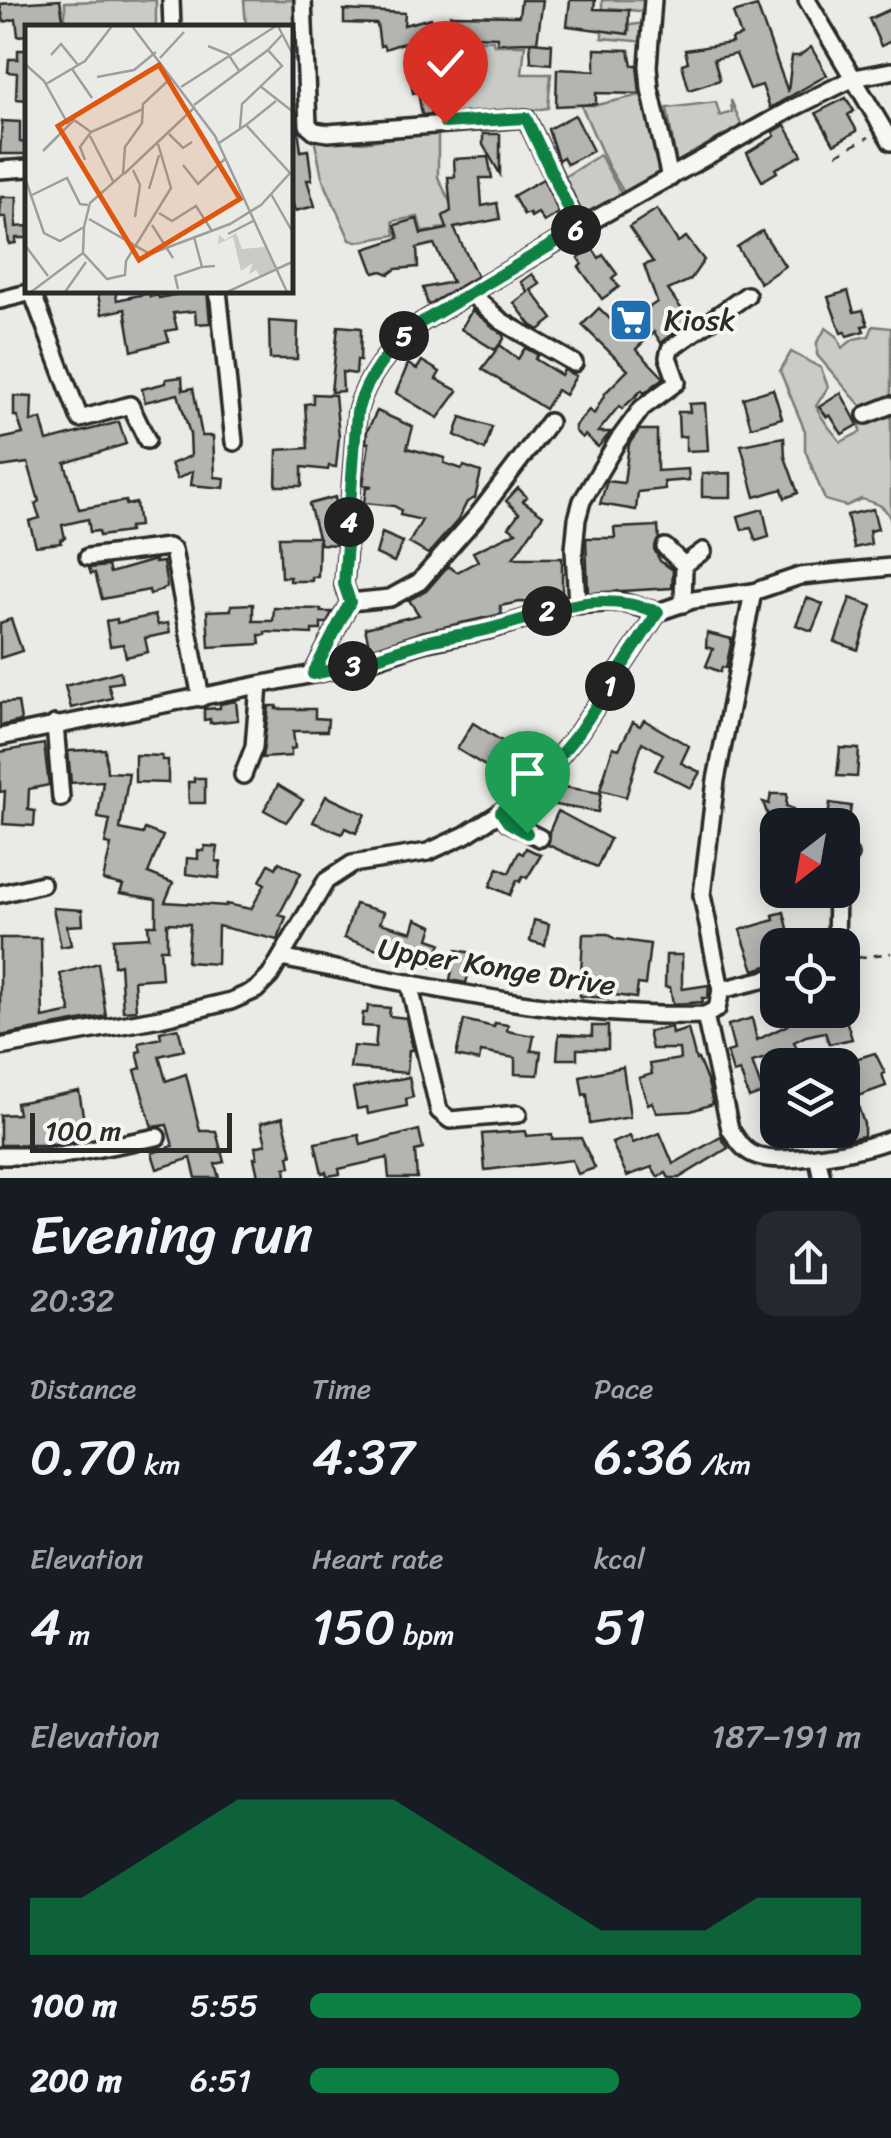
<!DOCTYPE html>
<meta charset="utf-8">
<style>
body{margin:0;font-family:Sriracha,sans-serif;background:#242831;color:#f1f3f6;height:100vh;display:flex;flex-direction:column;font-size:38px;white-space:nowrap}
*{box-sizing:border-box;margin:0}
p{font-size:32px;color:#9ea1a6}
.icon{flex:none;width:55px;height:55px;fill:none;stroke:currentColor;stroke-width:2;stroke-linecap:round;stroke-linejoin:round}
.map{position:relative;height:1178px;overflow:hidden}
.side{display:flex;flex-direction:column;background:#171b24;flex:1}
.side>*{flex:none}
.needle{width:65px;rotate:211deg}
.controls{position:absolute;left:760px;top:808px;display:grid;gap:20px}
.controls a{display:grid;place-items:center;width:100px;height:100px;border-radius:20px;background:#171b24;box-shadow:0 5px 25px #0003;font-size:50px}
.scale{position:absolute;left:30px;bottom:25px;width:202px;box-sizing:border-box;padding-left:10px;border:5px solid #2b2b2b;border-top:0;font-size:28px;line-height:35px;white-space:nowrap;color:#2b2b2b;-webkit-text-stroke:8px #f6f6f2;paint-order:stroke}
.pin{position:absolute;display:grid;place-items:center;width:85px;height:85px;color:#fff;margin:-102px -42px;border-radius:50% 50% 50% 0;rotate:-45deg;box-shadow:0 0 10px #0007}
.pin .icon{rotate:45deg}
.km{position:absolute;width:50px;height:50px;margin:-25px;border-radius:50%;background:#222;color:#fff;font-size:28px;line-height:50px;text-align:center}
.round{display:grid;place-items:center;flex:none;width:105px;height:105px;border-radius:20px;background:#242831}
.headline{display:flex;align-items:center;justify-content:space-between;height:170px;padding:0 30px}
h1{font-size:55px;font-weight:600;line-height:75px}
.figures{display:grid;grid-template-columns:repeat(3,1fr);gap:15px;height:170px;padding:10px 30px}
.figures div{display:grid;align-content:center}
.figures b{font-size:50px;font-weight:600}
.figures small{font-size:28px;font-weight:400}
.figures p{font-size:28px}
.chart{height:280px;padding:20px 30px}
.chart p{display:flex;justify-content:space-between}
.chart svg{width:100%;height:180px;margin-top:10px;fill:#0b8043;opacity:.7}
ul{padding:0 30px;list-style:none;font-size:32px}
li{display:grid;grid-template-columns:160px 120px 1fr;align-items:center;height:75px}
li i{height:25px;border-radius:12px;background:#0b8043}
.map>svg:first-child{display:block}
.green{fill:#cacac7;stroke:#7a7a79;stroke-width:2.5}
.building{fill:#b4b4b1;stroke:#2b2b2b;stroke-width:2.5}
.lines{fill:none;stroke-linecap:round;stroke-linejoin:round}
.street-casing{stroke:#2b2b2b;stroke-width:22}
.path{stroke:#2b2b2b;stroke-width:2.5;stroke-dasharray:8 8;stroke-linecap:butt}
.street{stroke:#f6f6f2;stroke-width:15}
.route-casing{stroke:#fff;stroke-width:20}
.route{stroke:#0b8043;stroke-width:12}
.labels{text-anchor:middle;dominant-baseline:central;stroke-width:8;stroke-linejoin:round;paint-order:stroke}
.poi-label{font-size:30px;fill:#2b2b2b;stroke:#f6f6f2;text-anchor:start}
.street-label{font-size:30px;fill:#2b2b2b;stroke:#f6f6f2}
.inset-road{fill:none;stroke:#9e9e9b;stroke-width:2.5}
.view{fill:#df570e;fill-opacity:0.15;stroke:#df570e;stroke-width:5}
.inset-edge{fill:none;stroke:#2b2b2b;stroke-width:5}
</style>
<div class="map">
<svg width="891" height="1178" viewBox="0 0 891 1178">
<rect width="100%" height="100%" fill="#eaeae6"/>
<filter id="ink" filterUnits="userSpaceOnUse"><feTurbulence type="fractalNoise" baseFrequency=".01" numOctaves="2"/><feDisplacementMap in="SourceGraphic" scale="20" xChannelSelector="R" yChannelSelector="G"/><feConvolveMatrix kernelMatrix="1 2 1 2 8 2 1 2 1" color-interpolation-filters="sRGB"/></filter>
<g filter="url(#ink)">
<!-- green -->
<g class="green">
<polygon points="156,0 156,27 65,27 65,2"/>
<polygon points="244,0 298,0 300,58 290,59 290,28 246,27"/>
<polygon points="602,0 649,0 649,12 610,8 610,32 629,33 630,25 648,23 647,42 602,38"/>
<polygon points="447,39 493,40 494,45 525,45 522,74 551,74 548,108 491,116 488,112 462,112 454,116"/>
<polygon points="645,94 665,175 626,196 608,166 581,105 597,105"/>
<polygon points="731,100 744,131 677,166 667,108 716,102 720,116 732,112"/>
<polygon points="438,131 438,177 462,227 437,229 438,238 433,239 431,231 422,232 418,217 393,221 395,235 357,242 350,240 322,177 314,138 363,142"/>
<polygon points="600,155 623,197 582,215 564,177"/>
<path d="M873,326l18,2v194c-4,-17 -15,-19 -30,-23l-15,7 -21,-6 -20,-50v-19l-25,-60 11,-19 30,16 7,19 -12,19c6,14 15,24 25,36l19,-10 1,-26 -44,-51v-13l9,-14 11,8 5,12 12,-9 15,-3z"/>
</g>
<!-- building -->
<g class="building">
<polygon points="60,0 64,24 28,28 28,35 18,36 16,19 4,22 0,4"/>
<polygon points="521,0 543,0 537,42 531,42 552,44 551,64 531,62 530,42 497,43 497,37 449,35 450,15 519,16"/>
<polygon points="570,0 595,0 594,9 629,10 628,34 567,26"/>
<polygon points="757,6 788,92 792,56 799,56 811,47 827,75 770,108 762,85 750,89 736,54 714,59 720,80 689,90 682,64 688,62 685,50 732,43 731,39 741,36 733,13"/>
<polygon points="891,9 891,41 881,46 869,19"/>
<polygon points="344,10 405,13 404,25 431,18 451,112 422,115 418,92 413,93 409,73 417,71 412,40 385,49 383,45 380,46 377,24 344,23"/>
<polygon points="595,49 629,50 632,65 637,65 640,94 596,93 596,104 556,106 557,69 595,71"/>
<polygon points="18,50 28,50 28,100 16,99 17,73 8,72 9,59 18,59"/>
<polygon points="846,98 854,111 848,115 857,131 834,144 816,113"/>
<polygon points="290,113 296,113 301,151 308,150 312,180 307,180 315,206 295,211 290,193"/>
<polygon points="575,115 593,151 567,164 563,157 558,160 548,129"/>
<polygon points="2,121 20,122 20,142 27,143 27,154 0,154"/>
<polygon points="785,125 802,155 775,169 777,172 762,181 747,153 775,136 773,132"/>
<polygon points="483,134 500,134 500,174 483,145"/>
<polygon points="488,157 492,178 480,178 482,206 497,203 500,219 454,228 477,276 428,305 423,288 452,282 434,244 417,248 418,267 396,269 389,274 382,271 374,273 365,249 399,238 395,225 417,219 421,234 447,229 443,216 451,211 448,177 455,177 454,159"/>
<polygon points="543,179 559,213 544,222 538,213 531,217 529,213 524,215 513,196"/>
<polygon points="1,197 17,197 16,227 28,226 28,238 16,238 16,243 9,244 6,217 0,217"/>
<polygon points="657,209 678,242 686,237 704,260 690,280 668,290 690,321 661,343 654,332 636,349 664,378 644,393 642,390 622,409 619,406 598,432 611,432 598,447 585,435 582,438 575,431 575,426 589,410 594,414 606,392 628,370 582,325 599,308 617,326 631,313 635,317 657,302 644,265 653,262 629,227"/>
<polygon points="762,231 785,266 760,283 737,247"/>
<polygon points="592,248 599,258 603,255 617,274 612,278 619,287 602,299 579,267 582,264 578,258"/>
<polygon points="532,274 540,284 531,290 553,319 539,330 531,325 514,303 528,292 521,282"/>
<polygon points="97,290 115,290 117,300 149,293 150,297 158,295 159,298 178,294 178,290 207,290 210,323 196,324 195,311 173,313 177,329 166,331 169,341 132,351 125,309 102,314"/>
<polygon points="848,291 854,312 863,310 868,325 862,326 864,331 847,336 845,332 841,333 828,297"/>
<polygon points="472,310 503,335 504,339 495,350 461,329"/>
<polygon points="269,321 298,323 297,359 270,359"/>
<polygon points="338,326 361,328 360,361 357,360 356,374 342,372 343,391 331,392"/>
<polygon points="500,345 518,359 525,348 538,355 535,359 561,375 564,370 576,376 565,395 557,390 545,409 482,369"/>
<polygon points="422,361 440,372 436,379 458,391 438,418 396,393 408,364 417,369"/>
<polygon points="182,377 183,390 193,388 202,436 213,436 215,477 225,478 224,488 191,485 193,471 177,479 171,464 191,456 190,434 178,394 145,402 142,389 166,383 166,379"/>
<polygon points="773,389 782,418 751,427 743,398"/>
<polygon points="841,393 858,425 842,434 830,415 827,417 819,407"/>
<polygon points="313,394 335,395 339,437 336,467 329,466 328,470 302,467 302,486 276,486 277,450 308,448 305,404 313,403"/>
<polygon points="14,396 32,397 31,422 41,419 47,441 119,422 126,444 65,463 79,509 126,501 126,505 136,503 139,526 129,527 129,532 99,536 98,531 90,532 88,519 62,525 65,538 60,540 61,543 36,546 29,521 40,518 35,504 39,501 28,463 0,467 0,439 23,434 17,416 14,416"/>
<polygon points="705,403 708,450 686,451 686,436 679,437 678,412 690,412 689,404"/>
<polygon points="377,411 413,427 407,448 445,458 444,463 462,469 464,466 481,472 475,498 467,502 458,520 428,554 409,543 422,520 400,515 401,510 394,506 364,503 366,488 372,486 363,485 369,443 366,443 367,431"/>
<polygon points="461,417 492,427 485,450 455,435"/>
<polygon points="639,430 657,430 657,471 688,469 689,480 664,482 665,489 638,492 636,510 600,504 607,481 624,483 629,444"/>
<polygon points="784,437 785,457 798,493 785,498 782,489 755,497 741,445"/>
<polygon points="731,473 731,497 702,497 702,474"/>
<polygon points="518,488 527,497 523,501 543,515 513,558 562,558 562,594 545,596 546,601 539,603 520,602 500,606 502,614 421,632 365,651 362,643 368,641 365,628 419,615 409,600 427,590 448,566 457,572 478,561 473,552 516,532 509,527 519,513 506,501"/>
<polygon points="335,497 338,516 330,519 336,545 321,544 319,538 318,577 312,577 312,581 290,581 290,577 281,577 279,537 318,537 309,504"/>
<polygon points="763,509 769,537 756,541 751,528 742,530 738,516"/>
<polygon points="873,509 878,529 869,531 871,544 854,548 847,515"/>
<polygon points="658,526 659,538 654,549 660,561 673,570 672,588 588,593 586,538 615,538 614,528"/>
<polygon points="382,533 403,542 394,562 376,554"/>
<polygon points="155,560 155,563 163,562 167,587 150,595 149,590 102,599 95,573 91,574 89,568 108,566 110,573"/>
<polygon points="807,598 823,604 812,631 796,625"/>
<polygon points="850,598 872,606 858,650 835,642"/>
<polygon points="253,604 253,621 273,621 274,608 321,609 321,612 332,612 327,623 321,623 321,630 312,630 312,634 265,632 265,635 259,635 260,644 209,647 207,611 231,610 231,605"/>
<polygon points="155,615 158,625 168,623 170,633 145,638 148,652 126,657 123,644 110,646 106,621 117,619 117,623"/>
<polygon points="11,619 22,651 0,658 0,623"/>
<polygon points="707,633 732,639 726,668 722,667 720,672 706,666 713,649 706,647"/>
<polygon points="120,671 122,682 108,684 112,698 71,708 65,686"/>
<polygon points="236,701 238,720 210,723 210,719 204,720 204,709 220,708 220,704"/>
<polygon points="18,702 21,721 0,726 0,703"/>
<polygon points="269,706 277,706 276,709 315,709 315,718 328,719 327,731 293,731 295,748 291,749 291,756 262,758"/>
<polygon points="644,720 689,746 681,763 700,772 691,788 655,770 663,754 642,742 626,797 600,790 613,747 619,749 633,722 640,726"/>
<polygon points="473,723 503,742 487,767 457,749"/>
<polygon points="44,744 49,785 29,789 28,810 35,811 34,826 3,824 5,791 0,792 0,752"/>
<polygon points="840,748 859,749 857,777 837,776"/>
<polygon points="105,749 107,772 129,773 120,829 143,834 145,829 163,836 148,873 173,883 165,902 226,906 226,904 251,909 265,884 260,881 269,864 276,868 279,862 301,873 279,915 286,917 278,940 218,926 217,964 187,962 190,924 167,923 167,949 160,949 162,978 134,980 136,1010 123,1011 120,964 114,966 113,939 149,937 148,925 156,925 156,899 120,893 123,885 103,880 111,845 105,844 110,820 98,818 103,781 71,783 68,751"/>
<polygon points="135,755 162,756 162,760 168,760 168,783 135,782"/>
<polygon points="194,778 205,778 205,803 189,803 188,782 194,782"/>
<polygon points="278,785 303,800 286,822 264,810"/>
<polygon points="558,786 601,793 598,812 555,805"/>
<polygon points="771,794 787,794 786,806 793,809 790,825 778,825 776,870 765,835 760,832 768,816 763,802 769,804"/>
<polygon points="326,796 365,814 356,833 345,828 342,834 313,822"/>
<polygon points="830,803 851,806 848,825 827,825"/>
<polygon points="558,811 610,839 597,867 548,845 549,832"/>
<polygon points="205,846 218,847 216,861 221,862 219,878 186,874 187,858 198,859 198,850 204,851"/>
<polygon points="526,848 541,855 527,878 523,876 520,882 517,880 510,895 490,886 498,868 509,873 519,852 523,854"/>
<polygon points="355,904 384,912 380,923 412,932 416,919 433,926 429,939 441,943 432,967 344,938"/>
<polygon points="53,908 82,910 83,925 67,926 71,945 61,947"/>
<polygon points="784,912 792,945 778,945 778,963 754,970 740,930 774,920 773,915"/>
<polygon points="534,920 549,924 545,945 530,941"/>
<polygon points="583,934 608,934 615,939 650,944 645,985 638,984 636,998 608,994 608,998 580,996"/>
<polygon points="0,938 41,938 43,1018 71,1012 60,974 98,963 106,1016 0,1036"/>
<polygon points="456,950 473,953 466,983 450,980"/>
<polygon points="666,955 682,955 682,989 709,985 708,998 702,998 703,1002 673,1004 670,987 665,987"/>
<polygon points="368,1006 390,1008 389,1016 406,1018 413,1050 409,1050 407,1073 350,1068 353,1046 375,1048 377,1027 362,1026 363,1013 367,1013"/>
<polygon points="798,1010 843,1010 852,1039 829,1044 825,1032 806,1036 794,1042 797,1049 752,1062 763,1093 749,1098 740,1071 733,1073 727,1052 734,1050 728,1025 752,1018 757,1040 788,1025 785,1019"/>
<polygon points="464,1020 494,1027 495,1023 508,1025 507,1031 534,1036 531,1051 541,1051 538,1075 515,1074 515,1058 481,1052 479,1061 456,1056"/>
<polygon points="592,1026 608,1026 608,1049 577,1049 577,1059 557,1059 559,1034 592,1036"/>
<polygon points="671,1027 672,1034 688,1029 696,1060 698,1059 708,1083 713,1104 691,1111 657,1113 652,1102 648,1104 639,1078 652,1074 650,1064 680,1059 679,1049 652,1049 648,1032"/>
<polygon points="178,1028 184,1050 159,1056 166,1081 186,1074 200,1131 216,1131 224,1162 215,1164 219,1178 196,1178 191,1158 157,1169 152,1153 173,1146 167,1125 152,1127 135,1070 141,1068 137,1052 141,1051 139,1043 161,1038 160,1032"/>
<polygon points="875,1053 885,1073 882,1074 886,1086 855,1097 864,1124 864,1136 843,1140 842,1063"/>
<polygon points="623,1067 630,1117 590,1124 587,1094 583,1095 580,1076"/>
<polygon points="409,1077 413,1097 406,1099 407,1106 368,1114 367,1107 357,1109 353,1088"/>
<polygon points="79,1091 87,1139 58,1145 0,1145 0,1115 18,1114 16,1103"/>
<polygon points="283,1117 292,1155 289,1156 291,1167 285,1168 286,1176 263,1178 258,1176 254,1158 257,1158 255,1147 266,1144 261,1123"/>
<polygon points="419,1130 423,1149 415,1151 417,1178 389,1178 387,1158 339,1169 340,1174 327,1176 326,1172 322,1173 315,1143 359,1135 361,1145"/>
<polygon points="525,1131 526,1136 552,1134 552,1139 581,1138 595,1168 578,1174 572,1160 485,1170 482,1134"/>
<polygon points="660,1133 673,1164 721,1137 728,1148 679,1178 669,1178 666,1173 658,1177 652,1167 627,1176 612,1143 630,1136 633,1143"/>
</g>
<g class="lines">
<defs>
<g id="street">
<polyline points="171,0 172,28"/>
<polyline points="303,0 308,125 315,131 328,133 526,118 579,229"/>
<polyline points="653,0 648,66 650,89 670,178"/>
<polyline points="807,0 891,142"/>
<polyline points="0,170 28,168"/>
<polyline points="218,290 234,442"/>
<polyline points="32,292 80,419 130,405 147,440"/>
<polyline points="471,294 501,321 574,363"/>
<polyline points="0,300 40,290"/>
<polyline points="866,415 891,405"/>
<polyline points="665,547 684,565"/>
<polyline points="88,557 168,547 173,550 201,698"/>
<polyline points="350,602 390,598 419,582 478,515 549,422"/>
<polyline points="577,604 574,549 577,519 582,501 617,442 642,408 677,382 668,357 670,349 747,295"/>
<polyline points="683,604 684,565 703,551"/>
<path d="M313,674l37,-72 -6,-17 13,-173c10,-38 34,-66 65,-90l175,-104 194,-109 63,-31 37,-7"/>
<polyline points="55,724 61,798"/>
<polyline points="0,737 358,665 423,643 488,630 572,605 620,602 658,612"/>
<polyline points="243,775 254,747 259,685"/>
<polyline points="501,812 508,822 540,838"/>
<polyline points="842,874 849,855"/>
<polyline points="0,894 42,884"/>
<polyline points="836,945 837,890"/>
<path d="M281,958c142,28 278,61 424,57l12,-6 4,-19 57,-14"/>
<polyline points="409,983 439,1111 450,1120 518,1114"/>
<polyline points="721,990 702,895 716,780 753,592"/>
<path d="M705,1015l25,114c8,12 14,23 28,27 27,9 106,-6 133,-17"/>
<polyline points="0,1047 160,1018 231,1001 256,990 270,976 326,881 352,864 428,852 465,835 501,812 540,780 579,732 658,612 693,600 753,592 800,576 891,567"/>
<polyline points="0,1156 59,1156 157,1137"/>
<polyline points="817,1156 822,1178"/>
</g>
</defs>
<!-- street casing -->
<use href="#street" class="street-casing"/>
<!-- path -->
<g class="path">
<polyline points="837,154 869,137"/>
<polyline points="842,960 891,953"/>
</g>
<!-- street -->
<use href="#street" class="street"/>
</g>
</g>
<g class="lines" filter="url(#ink)">
<defs>
<path id="route" d="M445,123l81,-5 52,111 -156,93c-31,24 -55,52 -65,90l-13,172 6,18 -37,72c39,-7 74,-21 112,-32 22,-6 46,-8 68,-14 63,-16 98,-40 165,-16l-79,120 -39,48 -39,32 7,10 19,11"/>
</defs>
<!-- route casing -->
<use href="#route" class="route-casing"/>
<!-- route -->
<use href="#route" class="route"/>
</g>
<!-- icons -->
<defs>
<symbol id="supermarket-square" viewBox="-11 -11 22 22"><rect x="-9" y="-9" width="18" height="18" rx="4" fill="#1f6fb2" stroke="#f6f6f2"/><path d="M-6-5.5h2.5l.6 2H6L4.5 2H-2.5L-4.4-4H-6ZM-1.5 3.2a1.3 1.3 0 1 0 .1 0ZM3 3.2a1.3 1.3 0 1 0 .1 0Z" fill="#fff"/></symbol>
</defs>
<g fill-rule="evenodd">
<use href="#supermarket-square" x="606" y="295" width="50" height="50"/>
</g>
<g class="labels">
<!-- poi labels -->
<g class="poi-label">
<text x="664" y="320">Kiosk</text>
</g>
<!-- street labels -->
<g class="street-label">
<text transform="translate(497 967) rotate(9)">Upper Konge Drive</text>
</g>
</g>
<!-- overview -->
<g transform="translate(25 25)">
<rect width="268" height="268" fill="#eaeae6"/>
<path d="M211,208l6,16 23,-2 10,21 -15,9 -4,-7 -7,4 4,-11 -12,8 -8,-34 -15,7 1,-9 6,5z" fill="#cacac7"/>
<path class="inset-road" d="M107,1l83,110 72,156M253,1l14,27M183,21l20,8 12,18M26,30l10,-11 17,21M135,33l24,-26M0,39l19,17 24,43M47,44l20,29M72,52l37,-7 22,-18M21,59l39,-23 27,-35M235,61l32,25M156,62l95,-61M169,80l74,-55M221,100l30,-24M215,103l2,-24 40,-38 -14,-16 14,-15M144,109l14,14 9,-6M65,111l24,47M18,126l31,-31 17,12M60,135l-5,-13 11,-15 52,-23M158,140l15,19 28,-26M108,145l7,15 -5,32M99,149l71,-67M0,153l19,55 16,8 24,-14 6,-24 33,-29 2,-27 17,-24 1,-19 29,-27M124,164l10,-34M246,169l21,37M7,170l35,-17 13,26 8,1M134,188l13,8 24,-15 16,25M64,194l61,35 80,-30 31,-19 29,-32 -44,-48 -27,18M127,200l21,33M203,209l27,-14M169,212l8,30 13,-1M0,220l23,31M58,228l24,26 18,-4 1,-14 45,-73 -13,-44M153,264l-3,-13 27,-9M6,267l52,-39 1,-26M40,267l21,-30M202,267l65,-30"/>
<path class="view" d="M134,40l81,134 -101,61 -81,-134z"/>
<rect width="268" height="268" class="inset-edge"/>
</g>
</svg>
<div class="controls">
<a><svg class="needle" viewBox="-14 -14 28 28"><path d="M0-13l5 13h-10z" fill="#e53935"/><path d="M0 13l5-13h-10z" fill="#9ea1a6"/></svg></a>
<a><svg class="icon" aria-label="locate" viewBox="0 0 24 24"><circle cx="12" cy="12" r="6"/><path d="M12 2v4M12 18v4M2 12h4M18 12h4"/></svg></a>
<a><svg class="icon" aria-label="layers" viewBox="0 0 24 24"><path d="M12 4l9 5-9 5-9-5zM3 14l9 5 9-5"/></svg></a>
</div>
<div class="scale">100 m</div>
<div class="pin" style="left:527px;top:833px;background:#1e9e55"><svg class="icon" aria-label="arrive" viewBox="0 0 24 24"><path d="M6 21V4h12l-3 4 3 4H6"/></svg></div>
<div class="pin" style="left:445px;top:123px;background:#d93025"><svg class="icon" aria-label="check" viewBox="0 0 24 24"><path d="M5 12l5 5 9-10"/></svg></div>
<b class="km" style="left:610px;top:686px">1</b>
<b class="km" style="left:547px;top:611px">2</b>
<b class="km" style="left:353px;top:666px">3</b>
<b class="km" style="left:349px;top:522px">4</b>
<b class="km" style="left:404px;top:336px">5</b>
<b class="km" style="left:576px;top:230px">6</b>
</div>
<section class="side">
<div class="headline"><div><h1>Evening run</h1><p>20:32</p></div><a class="round"><svg class="icon" aria-label="share" viewBox="0 0 24 24"><path d="M12 15V3M7 8l5-5 5 5M5 13v7h14v-7"/></svg></a></div>
<div class="figures">
<div><p>Distance</p><b>0.70<small> km</small></b></div>
<div><p>Time</p><b>4:37</b></div>
<div><p>Pace</p><b>6:36<small> /km</small></b></div>
</div>
<div class="figures">
<div><p>Elevation</p><b>4<small> m</small></b></div>
<div><p>Heart rate</p><b>150<small> bpm</small></b></div>
<div><p>kcal</p><b>51</b></div>
</div>
<div class="chart"><p><span>Elevation</span>187–191 m</p>
<svg viewBox="0 0 160 44" preserveAspectRatio="none"><path d="M0 44V30L10 30L20 22L30 14L40 6L50 6L60 6L70 6L80 14L90 22L100 30L110 38L120 38L130 38L140 30L150 30L160 30V44z"/></svg>
</div>
<ul>
<li><b>100 m</b>5:55<i style="width:100%"></i></li>
<li><b>200 m</b>6:51<i style="width:56%"></i></li>
</ul>
</section>
